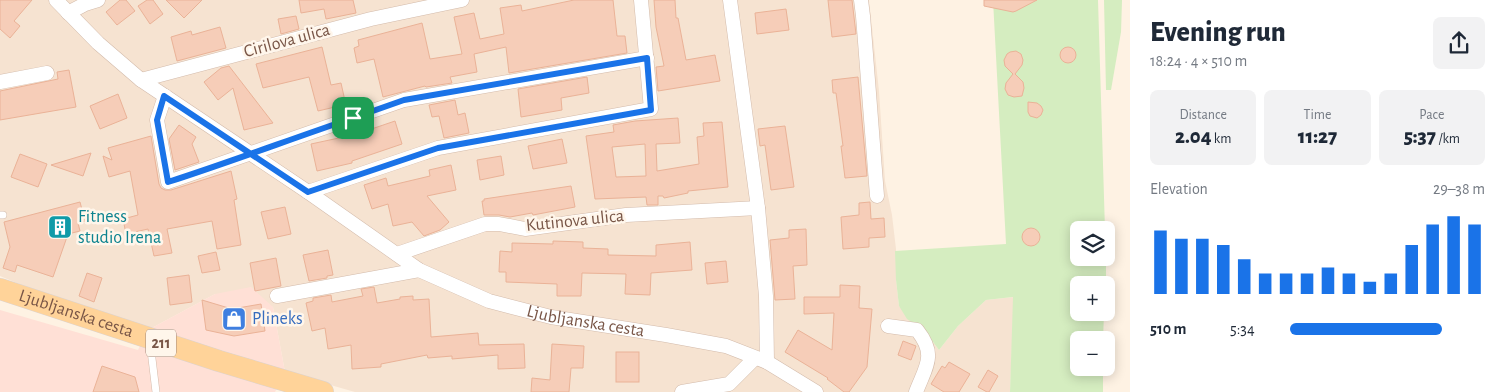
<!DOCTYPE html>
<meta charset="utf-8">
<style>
body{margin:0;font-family:"Alegreya Sans",sans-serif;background:#f2f2f3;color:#1f2937;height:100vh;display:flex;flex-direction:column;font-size:19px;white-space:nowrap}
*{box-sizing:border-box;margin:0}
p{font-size:16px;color:#747a83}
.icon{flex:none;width:28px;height:28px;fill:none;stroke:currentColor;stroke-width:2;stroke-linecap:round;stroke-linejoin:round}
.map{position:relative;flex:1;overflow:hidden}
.sheet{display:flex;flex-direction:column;background:#fff;width:375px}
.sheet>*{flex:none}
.buttons{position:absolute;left:1070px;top:221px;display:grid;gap:10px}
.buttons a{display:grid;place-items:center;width:45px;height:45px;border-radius:8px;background:#fff;box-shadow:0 2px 12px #0003;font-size:25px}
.pin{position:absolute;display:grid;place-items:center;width:42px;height:42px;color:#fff;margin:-21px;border-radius:10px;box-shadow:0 2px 8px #0006}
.round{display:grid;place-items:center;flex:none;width:52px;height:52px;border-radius:8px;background:#f2f2f3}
.headline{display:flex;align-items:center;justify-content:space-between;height:85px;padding:0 20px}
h1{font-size:28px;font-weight:800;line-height:38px}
.stats{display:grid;grid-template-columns:repeat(3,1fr);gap:8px;height:85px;padding:5px 20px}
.stats div{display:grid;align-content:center;border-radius:8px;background:#f2f2f3;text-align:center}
.stats b{font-size:21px;font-weight:800}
.stats small{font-size:14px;font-weight:400}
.stats p{font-size:14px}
.chart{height:140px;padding:10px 20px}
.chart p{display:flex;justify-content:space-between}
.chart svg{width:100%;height:90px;margin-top:5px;stroke:#1a73e8;stroke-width:6}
ul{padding:0 20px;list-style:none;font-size:16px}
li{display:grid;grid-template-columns:80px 60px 1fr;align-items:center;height:38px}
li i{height:12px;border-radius:6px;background:#1a73e8}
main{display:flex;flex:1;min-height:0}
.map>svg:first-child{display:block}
.residential{fill:#f6e3d1}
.commercial{fill:#ffe0d6}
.green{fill:#d5edc0}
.building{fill:#f6cdb8;stroke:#eab297;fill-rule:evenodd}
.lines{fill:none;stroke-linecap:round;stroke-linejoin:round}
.lane-casing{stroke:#d3bbab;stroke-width:8}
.street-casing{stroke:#d3bbab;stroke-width:15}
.primary-casing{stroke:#dcd3cf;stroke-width:22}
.lane{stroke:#fff;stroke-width:7}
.street{stroke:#fff;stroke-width:14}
.primary{stroke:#ffd399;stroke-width:21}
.route-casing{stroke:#fff;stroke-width:10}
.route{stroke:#1a73e8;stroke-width:6}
.labels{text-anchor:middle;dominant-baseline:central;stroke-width:5;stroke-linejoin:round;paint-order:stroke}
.shield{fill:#fff6eb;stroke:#a18678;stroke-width:1}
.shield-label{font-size:16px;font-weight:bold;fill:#795647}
.street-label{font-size:18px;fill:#795647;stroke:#fff6eb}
.culture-label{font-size:18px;fill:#0d838f;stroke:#fff6eb;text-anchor:start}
.shop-label{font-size:18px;fill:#366cbe;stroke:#fff6eb;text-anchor:start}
</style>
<main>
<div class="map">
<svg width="1130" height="392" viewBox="0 0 1130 392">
<rect width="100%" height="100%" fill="#fef2e3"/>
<!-- residential -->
<polygon class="residential" points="0,0 869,0 879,91 885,181 892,215 896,249 896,280 899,306 924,330 939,350 958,326 986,300 1014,297 1010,392 355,392 285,372 273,307 215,294 148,330 62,302 0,276"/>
<!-- commercial -->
<polygon class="commercial" points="251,287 273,307 285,372 275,392 0,392 0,310 138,350 148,330 215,294"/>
<!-- green -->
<g class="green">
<polygon points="993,0 1098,0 1105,230 1079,230 1079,258 1106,258 1106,285 1079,285 1079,312 1104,313 1103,340 1079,340 1079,368 1103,368 1103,392 1010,392 1013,297 986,300 958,326 939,350 924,330 907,319 899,306 896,280 895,251 1006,244"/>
<polygon points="1104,0 1122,0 1121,32 1111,90 1106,90"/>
</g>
<!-- building -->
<g class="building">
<polygon points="0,0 32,0 14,21 20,26 10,38 0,29"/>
<polygon points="120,0 126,0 135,11 117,25 106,12"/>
<polygon points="147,0 153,0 163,14 150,24 138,6"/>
<polygon points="166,0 202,0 184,18"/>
<polygon points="299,0 353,0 356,13 326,19 324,9 301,13"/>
<polygon points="574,0 613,0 617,36 625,36 627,53 509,73 506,47 474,54 477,72 450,77 452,83 426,87 425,86 383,97 374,59 357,63 354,48 359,46 358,40 422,23 430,59 462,54 454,17 474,13 480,39 504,34 500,8 521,5 522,11"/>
<polygon points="654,0 675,0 676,18 678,18 686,60 715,55 720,81 658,91 656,67 664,66 656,27"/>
<polygon points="828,0 852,0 856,34 832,37"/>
<polygon points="984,0 1037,0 1016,11 1013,12 984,6"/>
<polygon points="786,9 789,30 757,34 755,13"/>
<polygon points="296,16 299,29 281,34 278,19"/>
<polygon points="220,27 226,48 177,61 171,37 191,31 192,35"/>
<polygon points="322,47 331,85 341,83 345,101 334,104 335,107 318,111 309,77 263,88 256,64"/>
<circle cx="1068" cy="55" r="8"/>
<polygon points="1016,51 1021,54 1023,60 1022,65 1015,74 1023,82 1024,88 1022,96 1014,97 1008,95 1005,89 1006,83 1013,74 1005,66 1004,60 1007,54 1010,52"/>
<polygon points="229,66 273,123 244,130 233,88 218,100 204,82 221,68"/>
<polygon points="69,70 76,107 0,120 0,91 58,79 57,72"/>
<polygon points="587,77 589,93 561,98 562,110 521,117 518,89"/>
<polygon points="858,77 867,176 845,178 841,146 843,146 836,93 833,93 832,80"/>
<polygon points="118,94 127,118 100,129 90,106"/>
<polygon points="455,100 458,115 465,113 469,133 444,138 439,116 432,117 429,105"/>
<polygon points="1028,102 1037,103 1041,106 1043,110 1041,115 1037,118 1030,116 1028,112"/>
<path d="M678,118l2,25 -24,1 1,27 42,-7 -2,-27 7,-1 -1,-13 19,-1 6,65 -40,4v2l-24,5 -1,-2h-5v9h-11l-1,-8 -51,2 -9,-63 28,-4 -1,-7 22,-4zM645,144l1,32 -30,1 -4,-30z"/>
<polygon points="395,121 402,144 352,161 352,163 317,171 311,144 348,136 348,137"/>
<polygon points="179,125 196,137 192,144 199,162 175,170 169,139"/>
<polygon points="785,126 794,187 771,190 765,145 760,146 758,129"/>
<polygon points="151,136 159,184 161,188 165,190 171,190 231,171 237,199 234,200 241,245 217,249 212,221 167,229 172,253 154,256 148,229 126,234 123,219 138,215 130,171 109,177 103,156 112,160 108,148"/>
<polygon points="562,139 567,163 533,169 528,146"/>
<polygon points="91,153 83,176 51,165"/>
<polygon points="20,154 47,164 38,187 11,177"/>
<polygon points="501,156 504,175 480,180 477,160"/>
<polygon points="451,165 456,190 427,196 449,222 440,230 424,236 412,222 393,226 388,204 372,209 364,185 386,178 388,186 430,176 429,170"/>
<polygon points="571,186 575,207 533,215 532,213 510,217 499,215 484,215 482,201 484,201 484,199"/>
<polygon points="80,202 85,221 78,223 80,231 68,234 53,277 17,265 15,272 3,268 10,247 4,222"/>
<polygon points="870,202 871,219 884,218 885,237 869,238 869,247 843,249 841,217 859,215 859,203"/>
<polygon points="285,207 291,234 268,239 261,212"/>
<circle cx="1031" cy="237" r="9"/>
<polygon points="806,229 807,265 793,266 795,299 775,300 770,240 789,238 789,230"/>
<polygon points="553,241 583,242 583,248 608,249 608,255 656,256 656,245 690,242 692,270 651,273 650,295 625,294 626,274 582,273 581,296 557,296 557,284 506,282 506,272 499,272 500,251 512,252 512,243 553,244"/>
<polygon points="328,250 333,275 327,276 327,278 309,281 303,255"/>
<polygon points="216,252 220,270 202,273 198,256"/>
<polygon points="276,258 281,286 255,291 250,263"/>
<polygon points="726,261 728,282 707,284 705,263"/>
<polygon points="87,273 102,278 94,302 79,296"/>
<polygon points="189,275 192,302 170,305 167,278"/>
<polygon points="840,285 860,286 859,308 872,309 867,367 849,392 844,392 827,379 828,378 785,352 798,330 832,350 834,313 804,314 804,297 840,297"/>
<polygon points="374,287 377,303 400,299 400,297 413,296 413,300 429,299 431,337 478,333 479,345 524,344 525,368 498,369 498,355 452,359 452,356 428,358 427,355 381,364 381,367 352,369 351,345 328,349 325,328 312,331 306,303 313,301 313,298 331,295 332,302 363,296 361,289"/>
<polygon points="202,300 232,309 261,304 265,331 234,336 206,330"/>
<polygon points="903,341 916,346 911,360 898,355"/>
<polygon points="552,344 584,346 583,368 571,368 569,392 531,392 532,378 550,380"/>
<rect x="616" y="352" width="23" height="30"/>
<polygon points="949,362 970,374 959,392 944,392 931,384 942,366 945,368"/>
<polygon points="102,366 135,377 139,392 93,392"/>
<polygon points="988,370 998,376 989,392 987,392 978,387"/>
</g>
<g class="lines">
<defs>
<g id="lane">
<polyline points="0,215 3,215"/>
<polyline points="150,342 156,392"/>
</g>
<g id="street">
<path id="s1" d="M56,0l42,43 43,37 167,112 111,78 70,31 62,16 115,18 60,11 41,16 49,30"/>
<polyline points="730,0 758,208 766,296 767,362"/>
<polyline points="861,0 863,16 877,196"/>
<polyline points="68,13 85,4 98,0"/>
<polyline points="141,80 371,19 462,0"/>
<polyline points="0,82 47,73"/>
<polyline points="165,96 157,120 168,182 404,100 647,58"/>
<polyline points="308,192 438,148 651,109 641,0"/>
<polyline points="397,254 485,224 499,224 525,229 626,215 758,208"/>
<polyline points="277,296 419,270"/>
<path d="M888,326l29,4c20,25 9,36 -1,62"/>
<polyline points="682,392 729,384 755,358"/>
</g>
<g id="primary">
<path id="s2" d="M0,289l219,72 104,31"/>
</g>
</defs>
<!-- lane casing -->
<use href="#lane" class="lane-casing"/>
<!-- street casing -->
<use href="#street" class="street-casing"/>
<!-- primary casing -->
<use href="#primary" class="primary-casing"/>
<!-- lane -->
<use href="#lane" class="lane"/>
<!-- street -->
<use href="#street" class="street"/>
<!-- primary -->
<use href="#primary" class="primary"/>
</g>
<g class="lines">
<defs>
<path id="route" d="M353,118c-62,21 -123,44 -185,64l-11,-62 7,-24 144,96 130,-44 213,-38 -4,-52 -243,42 -51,18"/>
</defs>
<!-- route casing -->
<use href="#route" class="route-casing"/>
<!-- route -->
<use href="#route" class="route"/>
</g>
<!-- icons -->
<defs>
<symbol id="building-square" viewBox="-11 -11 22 22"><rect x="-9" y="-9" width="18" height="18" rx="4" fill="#0f9aa8" stroke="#fff6eb"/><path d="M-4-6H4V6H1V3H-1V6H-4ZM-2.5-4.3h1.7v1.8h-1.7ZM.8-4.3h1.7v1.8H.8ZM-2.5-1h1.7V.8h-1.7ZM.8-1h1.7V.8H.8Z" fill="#fff"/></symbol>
<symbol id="shop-square" viewBox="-11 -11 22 22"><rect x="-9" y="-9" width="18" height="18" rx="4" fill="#3f7fe0" stroke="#fff6eb"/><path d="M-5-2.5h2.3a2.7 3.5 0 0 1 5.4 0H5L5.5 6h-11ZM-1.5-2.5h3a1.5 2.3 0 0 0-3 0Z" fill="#fff"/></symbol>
</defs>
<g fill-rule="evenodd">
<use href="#building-square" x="46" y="213" width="28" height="28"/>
<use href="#shop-square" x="220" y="305" width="28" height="28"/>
</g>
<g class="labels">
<!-- shield labels -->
<rect class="shield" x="146" y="329.5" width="30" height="27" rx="4"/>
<g class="shield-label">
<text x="161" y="343">211</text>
</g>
<!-- street labels -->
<g class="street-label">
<text transform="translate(287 41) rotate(-15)">Cirilova ulica</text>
<text transform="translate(575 221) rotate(-6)">Kutinova ulica</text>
<text stroke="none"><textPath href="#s2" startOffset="80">Ljubljanska cesta</textPath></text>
<text stroke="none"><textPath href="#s1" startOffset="629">Ljubljanska cesta</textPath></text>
</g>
<!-- culture labels -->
<g class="culture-label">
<text x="78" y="217">Fitness<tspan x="78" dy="21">studio Irena</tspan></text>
</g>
<!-- shop labels -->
<g class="shop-label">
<text x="252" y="319">Plineks</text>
</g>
</g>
</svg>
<div class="buttons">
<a><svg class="icon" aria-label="layers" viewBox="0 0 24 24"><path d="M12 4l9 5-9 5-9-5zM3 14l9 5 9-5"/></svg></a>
<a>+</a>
<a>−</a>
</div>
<div class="pin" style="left:353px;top:118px;background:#1e9e55"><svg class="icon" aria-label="arrive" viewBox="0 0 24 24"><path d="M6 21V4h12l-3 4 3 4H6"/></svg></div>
</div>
<section class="sheet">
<div class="headline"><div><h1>Evening run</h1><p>18:24 · 4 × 510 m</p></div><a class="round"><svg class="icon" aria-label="share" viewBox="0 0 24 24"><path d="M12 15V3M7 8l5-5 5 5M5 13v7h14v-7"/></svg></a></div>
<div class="stats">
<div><p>Distance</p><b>2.04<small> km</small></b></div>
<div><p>Time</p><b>11:27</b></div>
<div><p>Pace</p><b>5:37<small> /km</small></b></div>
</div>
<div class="chart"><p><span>Elevation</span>29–38 m</p>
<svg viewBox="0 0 160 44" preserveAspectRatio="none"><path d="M5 44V13M15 44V17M25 44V17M35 44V20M45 44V27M55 44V34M65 44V34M75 44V34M85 44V31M95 44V34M105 44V38M115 44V34M125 44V20M135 44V10M145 44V6M155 44V10"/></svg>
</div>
<ul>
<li><b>510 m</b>5:34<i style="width:78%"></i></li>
</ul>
</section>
</main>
